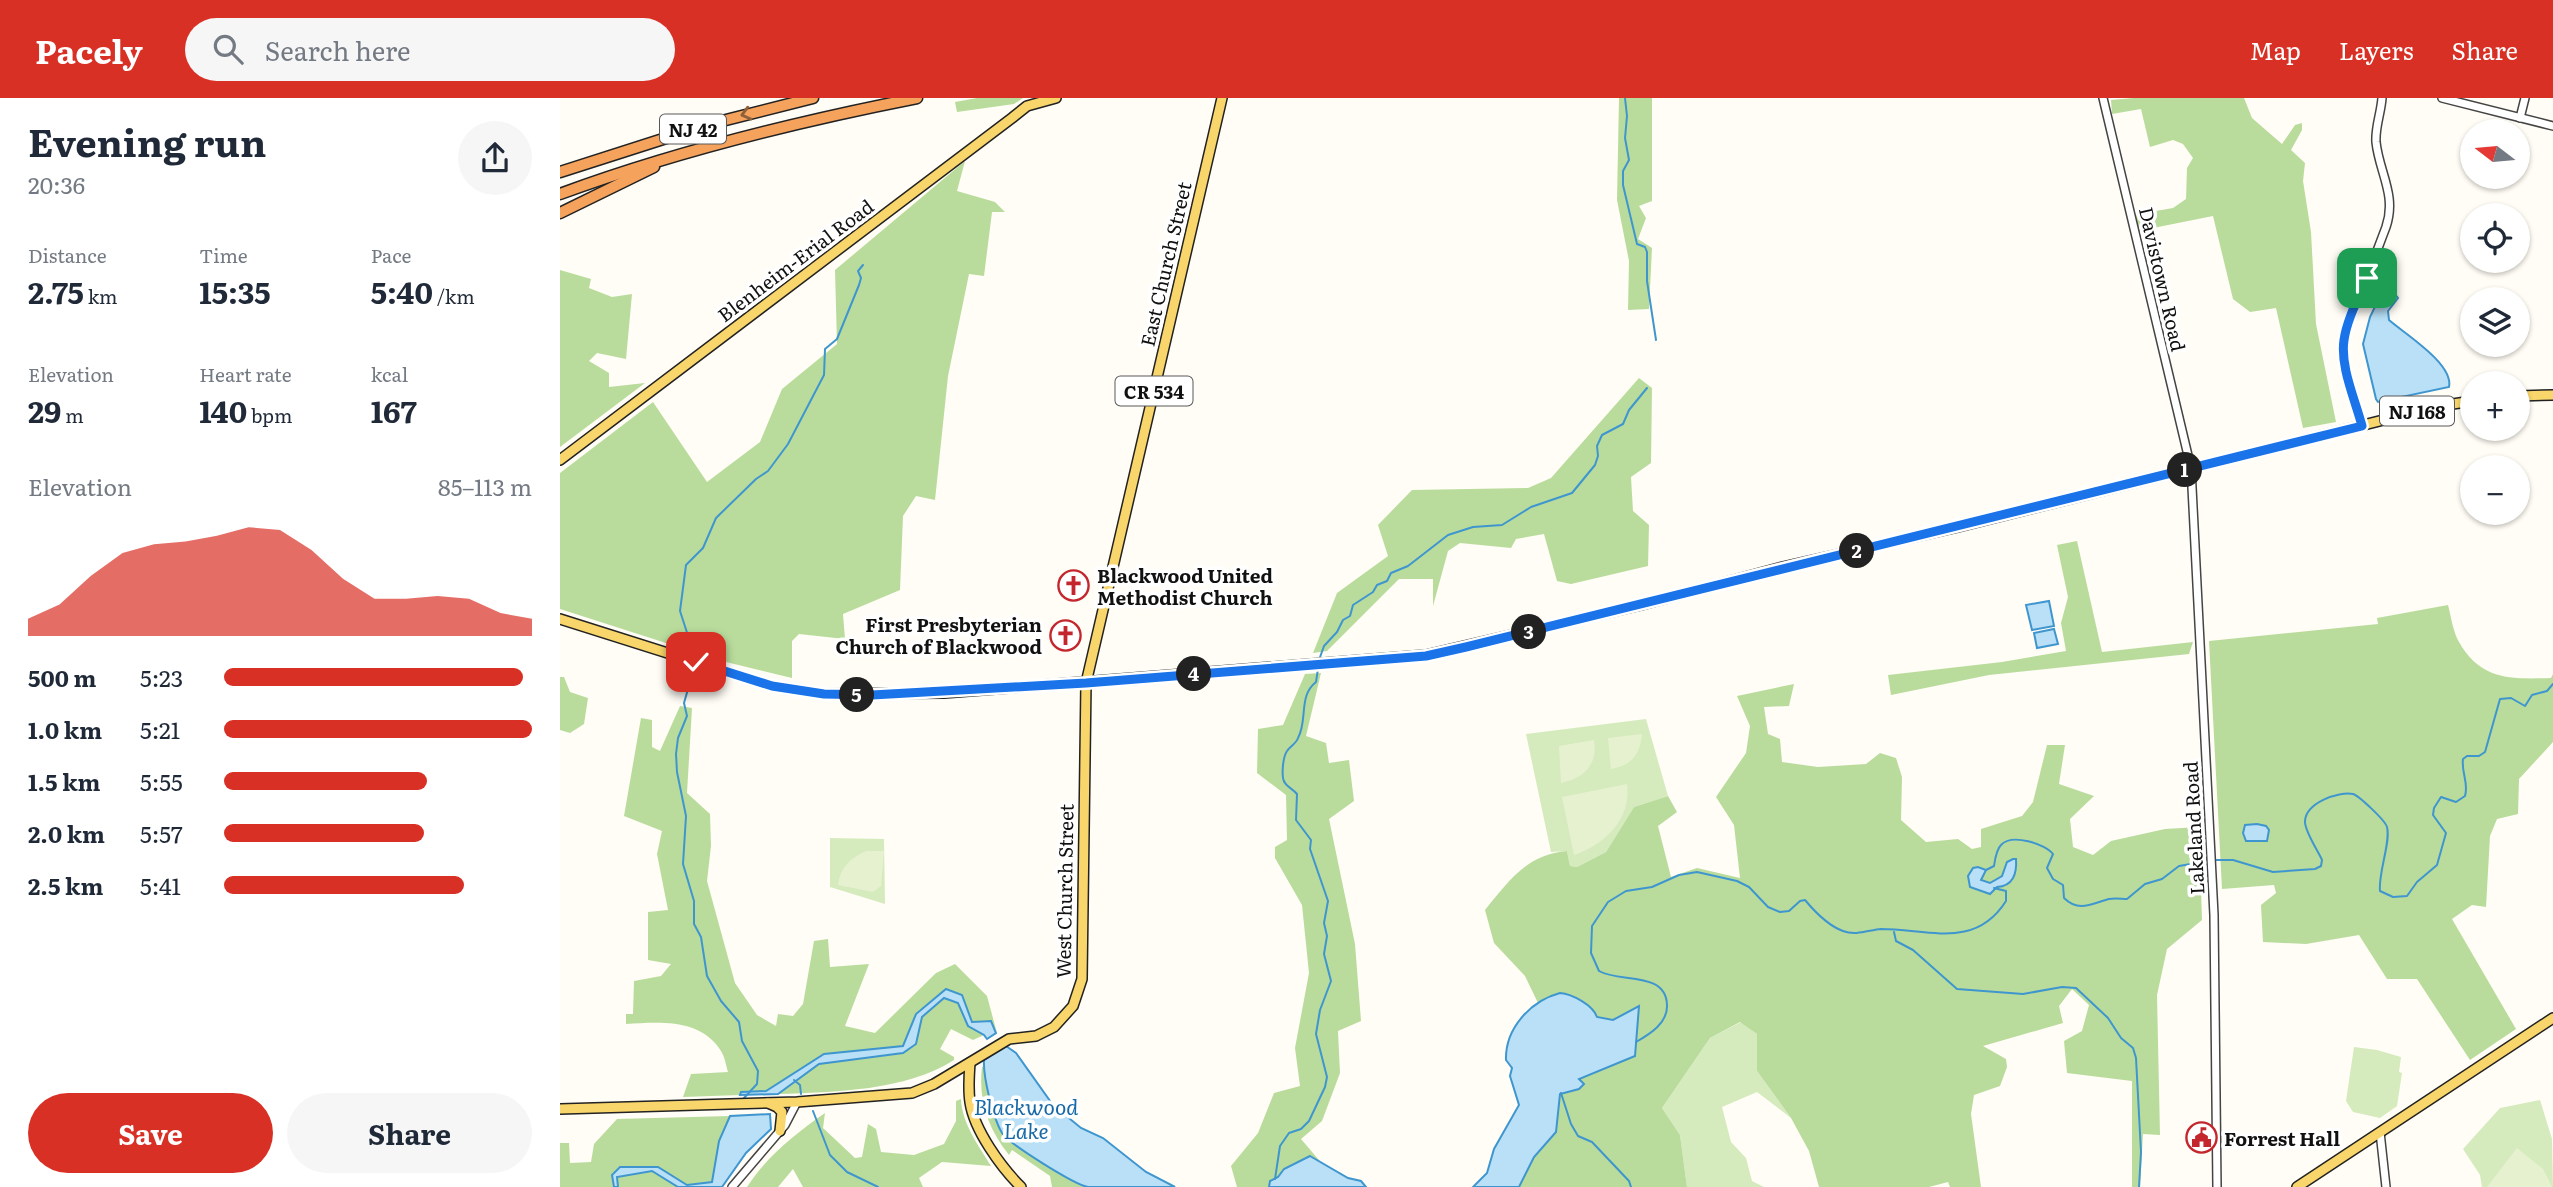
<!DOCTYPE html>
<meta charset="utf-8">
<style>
body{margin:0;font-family:Literata,serif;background:#f6f6f7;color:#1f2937;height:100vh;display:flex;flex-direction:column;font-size:26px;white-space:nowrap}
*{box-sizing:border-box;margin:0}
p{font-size:23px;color:#747a83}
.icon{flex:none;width:38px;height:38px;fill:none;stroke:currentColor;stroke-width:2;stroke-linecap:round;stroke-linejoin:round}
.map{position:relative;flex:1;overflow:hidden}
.sheet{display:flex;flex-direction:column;background:#fff;width:560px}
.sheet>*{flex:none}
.needle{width:46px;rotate:286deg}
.buttons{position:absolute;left:1900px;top:21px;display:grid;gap:14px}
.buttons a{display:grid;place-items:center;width:70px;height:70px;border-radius:50%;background:#fff;box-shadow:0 2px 5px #0004;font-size:35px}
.pin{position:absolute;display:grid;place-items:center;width:60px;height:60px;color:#fff;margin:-30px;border-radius:14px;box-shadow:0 4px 10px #0006}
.km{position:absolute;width:35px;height:35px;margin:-18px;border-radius:50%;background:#222;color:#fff;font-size:19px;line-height:35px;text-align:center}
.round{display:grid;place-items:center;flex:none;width:74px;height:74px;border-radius:37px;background:#f6f6f7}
.headline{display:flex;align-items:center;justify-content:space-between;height:119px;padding:0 28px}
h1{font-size:38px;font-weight:700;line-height:52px}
.metrics{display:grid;grid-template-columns:repeat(3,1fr);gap:10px;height:119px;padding:7px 28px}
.metrics div{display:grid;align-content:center}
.metrics b{font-size:30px;font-weight:700}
.metrics small{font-size:19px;font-weight:400}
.metrics p{font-size:19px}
.chart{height:196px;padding:14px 28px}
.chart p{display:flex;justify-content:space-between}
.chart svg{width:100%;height:126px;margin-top:7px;fill:#d93025;opacity:.7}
.button{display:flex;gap:14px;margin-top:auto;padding:14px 28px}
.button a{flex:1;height:80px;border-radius:42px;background:#d93025;color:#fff;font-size:28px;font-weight:700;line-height:80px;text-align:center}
.button a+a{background:#f6f6f7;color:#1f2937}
ul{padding:0 28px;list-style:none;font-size:23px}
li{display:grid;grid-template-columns:112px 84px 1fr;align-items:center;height:52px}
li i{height:18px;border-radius:9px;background:#d93025}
header{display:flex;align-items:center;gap:42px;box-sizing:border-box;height:98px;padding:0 35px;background:#d93025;color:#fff}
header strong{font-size:33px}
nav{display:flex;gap:38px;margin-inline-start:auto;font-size:24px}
.search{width:490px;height:63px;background:#f6f6f7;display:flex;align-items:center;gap:18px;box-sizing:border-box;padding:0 24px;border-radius:38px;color:#747a83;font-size:26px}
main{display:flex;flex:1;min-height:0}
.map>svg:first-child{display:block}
.green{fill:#d5ebbd}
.forest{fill:#b9dc9c}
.pitch{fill:#e6f2cf}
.water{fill:#b9e0f7;stroke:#3f96cf;stroke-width:2}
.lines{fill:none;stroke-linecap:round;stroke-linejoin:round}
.stream{stroke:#3f96cf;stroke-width:2}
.minor-casing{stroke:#444;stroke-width:10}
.major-casing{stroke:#222;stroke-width:12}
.highway-casing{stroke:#222;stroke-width:13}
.minor{stroke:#fff;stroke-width:7}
.major{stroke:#f9d66b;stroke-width:9}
.highway{stroke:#f5a25d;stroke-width:10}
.oneway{stroke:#8e613b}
.route-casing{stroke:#fff;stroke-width:14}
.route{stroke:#1a73e8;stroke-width:9}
.labels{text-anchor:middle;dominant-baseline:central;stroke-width:7;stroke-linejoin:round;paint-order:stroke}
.shield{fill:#fff;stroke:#585858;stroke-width:2}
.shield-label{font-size:18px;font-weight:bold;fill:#111}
.street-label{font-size:19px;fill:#111;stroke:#fff}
.poi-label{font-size:19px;font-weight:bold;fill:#111;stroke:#fff;text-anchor:start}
.water-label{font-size:21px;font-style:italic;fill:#1768a6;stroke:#fff}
</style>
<header>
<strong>Pacely</strong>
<div class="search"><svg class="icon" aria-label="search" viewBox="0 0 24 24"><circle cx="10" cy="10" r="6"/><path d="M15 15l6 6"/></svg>Search here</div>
<nav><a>Map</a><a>Layers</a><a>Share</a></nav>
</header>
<main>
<section class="sheet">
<div class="headline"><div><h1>Evening run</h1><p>20:36</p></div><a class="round"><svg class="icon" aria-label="share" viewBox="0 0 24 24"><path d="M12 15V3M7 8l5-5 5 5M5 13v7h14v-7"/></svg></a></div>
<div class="metrics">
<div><p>Distance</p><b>2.75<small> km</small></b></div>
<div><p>Time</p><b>15:35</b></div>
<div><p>Pace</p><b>5:40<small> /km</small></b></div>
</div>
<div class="metrics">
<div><p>Elevation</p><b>29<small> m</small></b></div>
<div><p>Heart rate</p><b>140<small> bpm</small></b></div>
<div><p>kcal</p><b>167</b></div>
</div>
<div class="chart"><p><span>Elevation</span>85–113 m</p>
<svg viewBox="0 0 160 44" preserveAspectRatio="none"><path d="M0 44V38L10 33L20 23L30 15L40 12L50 11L60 9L70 6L80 7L90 14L100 24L110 31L120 31L130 30L140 31L150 36L160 38V44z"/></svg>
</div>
<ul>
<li><b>500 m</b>5:23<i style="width:97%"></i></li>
<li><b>1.0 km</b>5:21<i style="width:100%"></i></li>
<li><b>1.5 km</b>5:55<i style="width:66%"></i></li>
<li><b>2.0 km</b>5:57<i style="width:65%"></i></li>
<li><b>2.5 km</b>5:41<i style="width:78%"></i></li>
</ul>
<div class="button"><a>Save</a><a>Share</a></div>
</section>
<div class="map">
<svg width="1993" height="1089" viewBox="0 0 1993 1089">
<rect width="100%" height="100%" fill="#fffdf5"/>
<!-- green -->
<g class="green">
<polygon points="1086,621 1108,698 1074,709 1046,754 1017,769 1010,768 1007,753 991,754 966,636"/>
<polygon points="270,740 324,741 325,806 270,789"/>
<polygon points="1181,924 1197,936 1197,973 1231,1020 1197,994 1162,1009 1171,1044 1186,1060 1192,1083 1204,1089 1127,1089 1120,1037 1102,1010 1150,940"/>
<polygon points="1794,949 1817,952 1841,959 1839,974 1842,975 1837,1008 1820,1020 1793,1014 1786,1003"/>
<polygon points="1980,1002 1992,1041 1993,1089 1922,1089 1920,1077 1903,1051 1940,1010"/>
</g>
<!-- forest -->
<g class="forest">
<polygon points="417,0 463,0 454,6 397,14 395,4"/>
<polygon points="1059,0 1092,0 1092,103 1079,108 1086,120 1078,141 1092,150 1089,211 1068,212 1069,163 1057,102"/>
<polygon points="1574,0 1684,0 1692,20 1722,46 1735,27 1742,25 1742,32 1731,52 1745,65 1743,83 1751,134 1756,226 1776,324 1743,330 1716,210 1690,214 1673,201 1653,118 1578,133 1573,117 1613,110 1626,101 1627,70 1633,60 1623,46 1613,42 1590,49 1581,11 1552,16 1551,2"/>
<polygon points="405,63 397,93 435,104 445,114 432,114 424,178 409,176 388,278 375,402 356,398 343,418 340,492 283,516 285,541 239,536 232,543 232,580 162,563 0,511 0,375 93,304 147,384 200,344 222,291 277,246 275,172"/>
<polygon points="0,172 31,181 29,190 52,199 72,196 66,261 37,255 29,263 49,275 49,289 85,285 0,349"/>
<polygon points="1079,280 1092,290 1091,365 1071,379 1073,413 1089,427 1088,468 1011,486 997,483 984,436 956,441 951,450 900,445 888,453 873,508 873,481 839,481 767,553 753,555 777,495 828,458 818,427 852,392 968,390 991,380"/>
<polygon points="1517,443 1542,554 1633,544 1629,556 1429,577 1331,597 1328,577 1442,564 1506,553 1501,525 1508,499 1497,447"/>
<path d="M1888,507c3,11 5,27 11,37 22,39 53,37 92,36l2,-4v68l-34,37 -1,35 -21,5 -7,17 -4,71 -14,-2 -20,14 64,110 -46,31 -53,-81h-30l-28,-44 -53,9 -43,-2 -2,-37 15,-12 -2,-8 -52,4 -13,-248 169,-17 -1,-6z"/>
<polygon points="761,575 746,638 766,645 769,665 789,662 794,703 769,721 795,846 801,923 778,933 780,975 762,1023 741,1041 782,1089 677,1089 671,1068 698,1035 714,995 740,988 735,950 749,875 742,807 715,760 715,749 727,742 726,697 697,675 698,631 723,627 745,576"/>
<polygon points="0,579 4,579 10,594 28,600 24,626 10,635 0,632"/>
<path d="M1234,586l-5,22 -25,1 4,27 12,5 2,23 36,5 48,-3 14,-11 16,5 6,19 -1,43 25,22 32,-3 14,10 9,-2v-18l41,-13 11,-14 14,-57h18l-6,39 35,12 -24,23 3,28 20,8 18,-14 54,-12 34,-2 3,93 -35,29 -10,46 3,140 -17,-1 -3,53h-8v-106l-65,-8 -3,-32 18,-10 7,-26 -17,-16 -13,17 4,17 -80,23 23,13 1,8 -7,19 -26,9 -3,19 10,73h-31l-2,-5 -19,5h-110l-10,-36 -18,-33 -34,-47v-37l-17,-12 -30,16 -48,70 18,27 7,52h-168l15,-30 22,-25 4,-38 18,-15 61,-72 -26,13 -17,-3 -29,-23 -29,9 -13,-27 -31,-33 -9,-33c23,-28 42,-56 82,-59l3,15 7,1 29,-15 28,-45 34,-11 9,16 -19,14 13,51 26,-9 43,10 -6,-53 -18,-28 30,-44 4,-27 -13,-30z"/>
<path d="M120,608l12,2 -5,85 23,21 1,32 -4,35 28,102 22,32 19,11 2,-12 15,2 10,-12 11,-63 14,-2 2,28 39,-3 -24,62 30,7 61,-60 19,-9 32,32 10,37 -6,-12 -19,1 -10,-27 -16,-6 -30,25 -13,32 -79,8 -58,37 -25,1 -1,3 -57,2 8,-23 37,-2c-2,-6 -3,-15 -7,-21 -20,-33 -62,-29 -95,-27v-10h7l1,-33 27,-5 10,-12 -23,-4v-48l20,-2 -11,-56 5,-23 -38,-15 17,-98 11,2v27l8,4z"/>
<path d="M384,900l14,5 10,23 16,9 -11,5 -22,-11 -11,20 14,8v3c-48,31 -120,32 -176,34l41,-30 84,-11 13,-9 6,-27z"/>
<path d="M425,967l22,74 78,48h-33l-2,-11 -38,-26 -3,5c-21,-26 -31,-55 -27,-88z"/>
<path d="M401,1001c1,24 17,46 30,67l-49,-4 -23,16 4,9h-120l-10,-18 -15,18h-31c20,-31 48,-53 78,-74l-2,15 32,30 7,-1 6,-33 8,5 5,23 33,3 30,-11 12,-23v-20z"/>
<polygon points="170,1018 159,1043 152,1084 127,1087 98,1069 52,1077 54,1089 0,1089 0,1045 9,1045 10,1065 31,1064 34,1046 57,1021"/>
<polygon points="92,1073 118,1089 58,1089 56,1079"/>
</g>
<!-- pitch -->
<g class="pitch">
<path d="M1082,636c-2,21 -10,31 -31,35l-3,-31z"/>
<path d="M1034,642c4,25 -10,38 -33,43l-2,-37z"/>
<path d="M1067,686c5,35 -23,61 -53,71l-12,-58z"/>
<path d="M306,753h18l-3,35 -8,6 -35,-7c2,-17 12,-27 28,-34z"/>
<polygon points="1957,1050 1983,1071 1992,1089 1927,1089"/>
</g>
<!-- water -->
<g class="water">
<path d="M1823,192l11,3 4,5 -10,13 1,9c16,14 65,44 60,67l-71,15 -2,-3 -13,-55 7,-27z"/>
<polygon points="1489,503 1494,528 1472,532 1466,507"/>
<polygon points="1494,531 1498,546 1477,550 1474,535"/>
<polygon points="1697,726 1706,728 1709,732 1707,743 1686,743 1683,735 1685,727"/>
<path d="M1453,761h3c1,15 -3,27 -19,28l-7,7 -20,-7 -2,-11 5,-8 5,-1 8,3 -5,10 9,3 12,-7 5,-14z"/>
<polygon points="386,891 402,897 412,924 431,923 436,935 427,941 424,937 408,928 398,905 384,900 362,919 356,946 343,955 259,966 218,996 180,997 181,994 206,993 264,956 343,948 356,916"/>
<path d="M1000,895c12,1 33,12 37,24l16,3 26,-14 -4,50 -56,23 5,5 -5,5 -19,5 -4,38 -22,25 -15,30h-46l14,-14 7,-24 25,-44 -9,-29 2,-8 -6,-8c-1,-31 24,-59 54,-67z"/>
<path d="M446,948l10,7 37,52 28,23 22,10 43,34 29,15c-25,0 -64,0 -87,0 -13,-2 -79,-43 -86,-54 -9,-15 -19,-56 -18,-73z"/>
<polygon points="210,1016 211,1031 186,1055 162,1089 118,1089 92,1073 57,1079 58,1089 54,1089 52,1077 60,1069 98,1069 127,1087 152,1084 159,1043 170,1018"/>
<polygon points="750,1058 788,1080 801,1083 806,1089 709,1089 710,1083 718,1079 724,1071"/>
</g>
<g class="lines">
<!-- stream -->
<g class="stream">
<polyline points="1065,0 1067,18 1065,40 1069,62 1063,73 1063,87 1077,146 1085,149 1087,154 1087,183 1096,242"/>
<polyline points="132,559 132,550 120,513 126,467 143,450 156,420 196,381 208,373 228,346 264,277 265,251 277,241 299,187 301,180 298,173 303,167"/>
<polyline points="759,562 764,548 777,534 783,522 790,518 793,507 813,494 817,487 827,483 831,475 848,468 888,437 913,429 942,427 971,409 1012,395 1035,367 1038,358 1037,348 1042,337 1063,326 1069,312 1087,290"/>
<polyline points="130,564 128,591 124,605 127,618 118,640 116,656 117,674 126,718 123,766 134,803 134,826 141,839 147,878 161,903 179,924 182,943 198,973 197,986 184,1000"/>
<path d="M1653,762h20l40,12 42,-3 6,-3 1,-6c-4,-9 -18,-30 -17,-39 1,-18 33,-30 48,-27 6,2 32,26 34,33 4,15 -9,46 -7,64l13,6 14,-1 10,-14 20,-17 9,-32 -13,-18 1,-7 7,-11 15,5 9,-6c4,-13 -4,-24 -2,-37l4,-3h12l6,-4 15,-53 11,-1 14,8 7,-11 15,-4 6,-7"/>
<path d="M1426,772l8,-4c1,-6 2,-16 7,-21 11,-12 44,-1 52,9l-6,14 6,11 10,6 1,13c15,15 29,5 45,1 6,-1 13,0 18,0l18,-15 17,-5 17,-13 29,-5"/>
<polyline points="1334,834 1336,843 1353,852 1397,891 1463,896 1502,889 1516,890 1548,920 1561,940 1573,950 1576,960 1581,1054 1579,1089"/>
<path d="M1076,944c14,-8 32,-19 31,-37 -1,-34 -47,-22 -68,-34l-8,-18 1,-27 16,-24 18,-11 26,-4 27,-12 18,-3 40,9 12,6 19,20 12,5 9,-1 11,-10 5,-1c10,12 24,26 38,31 13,5 26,-1 38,-2 47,0 94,21 125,-28v-10l-12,-3"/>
<polyline points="234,982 240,987 241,996"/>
<polyline points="1001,995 1011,1026 1018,1038 1032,1044 1069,1083 1071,1089"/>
<polyline points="253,1013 270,1057 287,1074 318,1089"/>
<path d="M715,1081l5,-33 9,-13 12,-4 8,-8 16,-34 2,-10 -11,-43 4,-24 11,-29 -7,-27 3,-18 -3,-13 4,-22 -18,-52 1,-9 -15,-20 1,-26c-5,-6 -13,-8 -14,-16 -1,-7 0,-21 4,-27 3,-5 9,-7 11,-13 10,-18 0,-42 18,-56l2,-13"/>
</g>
<defs>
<g id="minor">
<polyline points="1543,0 1631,370 1654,817 1657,1089"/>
<polyline points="1882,0 1993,28"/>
<polyline points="1960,20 1965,0"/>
<path d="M1802,328c-7,-29 -22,-63 -16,-93l40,-106c11,-32 -7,-55 -10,-85 -1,-15 5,-29 6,-44"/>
<polyline points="1820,1034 1826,1089"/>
<polyline points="172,1089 225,1027 237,1004"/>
</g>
<g id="major">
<polyline points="1958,298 1993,297"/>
<polyline points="0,362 452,20 467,8 496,0"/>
<polyline points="0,521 212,588 264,596 384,595 866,557 1081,507 1219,470 1398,429 1879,308 1913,303"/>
<path d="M410,965c-1,13 -2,26 0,39 4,28 31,65 51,85"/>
<polyline points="208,1005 217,1009 222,1014 220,1033"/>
<polyline points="0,1011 237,1004 352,995 374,986 449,941 476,938 494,929 513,908 522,881 526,585 662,0"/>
<polyline points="1737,1089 1993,920"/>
</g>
<g id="highway">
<polyline points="0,74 150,26 253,0"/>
<path d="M0,96c116,-43 235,-72 357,-96"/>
<polyline points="0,115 94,69"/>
</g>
</defs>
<!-- minor casing -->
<use href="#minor" class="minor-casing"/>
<!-- major casing -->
<use href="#major" class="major-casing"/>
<!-- highway casing -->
<use href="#highway" class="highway-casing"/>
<!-- minor -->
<use href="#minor" class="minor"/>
<!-- major -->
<use href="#major" class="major"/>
<!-- highway -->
<use href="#highway" class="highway"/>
</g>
<!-- one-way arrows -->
<defs><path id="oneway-chevron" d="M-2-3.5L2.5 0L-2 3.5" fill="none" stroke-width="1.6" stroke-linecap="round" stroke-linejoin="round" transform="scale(1.75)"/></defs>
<use class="oneway" href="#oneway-chevron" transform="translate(186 16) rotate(165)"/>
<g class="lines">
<defs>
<path id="route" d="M136,564l76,24 52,8 48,1 214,-12 340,-27 40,-9 896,-221c-7,-27 -22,-59 -18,-86 3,-21 15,-43 23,-62"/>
</defs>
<!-- route casing -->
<use href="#route" class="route-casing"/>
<!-- route -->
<use href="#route" class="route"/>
</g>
<!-- icons -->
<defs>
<symbol id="church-ring" viewBox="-11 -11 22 22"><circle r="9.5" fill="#fff" stroke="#c4262e" stroke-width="1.5"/><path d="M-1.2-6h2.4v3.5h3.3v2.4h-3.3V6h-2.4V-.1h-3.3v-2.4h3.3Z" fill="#c4262e"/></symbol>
<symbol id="civic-ring" viewBox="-11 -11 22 22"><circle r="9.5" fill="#fff" stroke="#c4262e" stroke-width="1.5"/><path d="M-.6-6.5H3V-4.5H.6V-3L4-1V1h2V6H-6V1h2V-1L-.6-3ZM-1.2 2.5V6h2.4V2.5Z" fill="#c4262e"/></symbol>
</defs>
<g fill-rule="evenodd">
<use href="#church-ring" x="496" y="470" width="35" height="35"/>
<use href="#church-ring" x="488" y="520" width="35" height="35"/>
<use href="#civic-ring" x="1624" y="1022" width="35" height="35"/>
</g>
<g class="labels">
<!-- shield labels -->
<g class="shield">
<rect x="100" y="16.5" width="66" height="29" rx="5"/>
<rect x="555.5" y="278.5" width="77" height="29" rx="5"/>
<rect x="1820" y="298.5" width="74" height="29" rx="5"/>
</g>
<g class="shield-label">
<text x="133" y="31">NJ 42</text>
<text x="594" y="293">CR 534</text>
<text x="1857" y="313">NJ 168</text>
</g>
<!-- street labels -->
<g class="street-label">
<text transform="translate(235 162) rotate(-37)">Blenheim-Erial Road</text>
<text transform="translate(605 166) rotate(-77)">East Church Street</text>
<text transform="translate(1603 181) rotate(77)">Davistown Road</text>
<text transform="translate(1633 730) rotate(-93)">Lakeland Road</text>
<text transform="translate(504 793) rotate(-89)">West Church Street</text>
</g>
<!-- poi labels -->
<g class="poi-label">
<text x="537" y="477">Blackwood United<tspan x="537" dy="22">Methodist Church</tspan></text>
<text x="482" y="526" text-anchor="end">First Presbyterian<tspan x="482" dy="22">Church of Blackwood</tspan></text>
<text x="1664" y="1040">Forrest Hall</text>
</g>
<!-- water labels -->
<g class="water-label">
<text x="466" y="1007">Blackwood<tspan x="466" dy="24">Lake</tspan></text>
</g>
</g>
</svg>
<div class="buttons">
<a><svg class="needle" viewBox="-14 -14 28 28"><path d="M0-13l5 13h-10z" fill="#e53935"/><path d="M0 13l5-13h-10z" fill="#747a83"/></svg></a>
<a><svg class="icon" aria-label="locate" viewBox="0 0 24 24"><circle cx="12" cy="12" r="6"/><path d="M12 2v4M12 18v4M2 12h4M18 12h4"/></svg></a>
<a><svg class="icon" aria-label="layers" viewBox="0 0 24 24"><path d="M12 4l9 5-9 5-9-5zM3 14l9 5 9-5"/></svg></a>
<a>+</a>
<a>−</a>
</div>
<div class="pin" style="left:1807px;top:180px;background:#1e9e55"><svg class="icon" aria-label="arrive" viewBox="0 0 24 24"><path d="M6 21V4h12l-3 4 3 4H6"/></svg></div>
<div class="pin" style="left:136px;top:564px;background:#d93025"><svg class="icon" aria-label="check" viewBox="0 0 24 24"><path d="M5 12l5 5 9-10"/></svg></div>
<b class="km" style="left:1625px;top:372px">1</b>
<b class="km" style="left:1297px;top:453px">2</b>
<b class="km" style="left:969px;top:534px">3</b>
<b class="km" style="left:634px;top:576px">4</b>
<b class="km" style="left:297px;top:597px">5</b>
</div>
</main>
